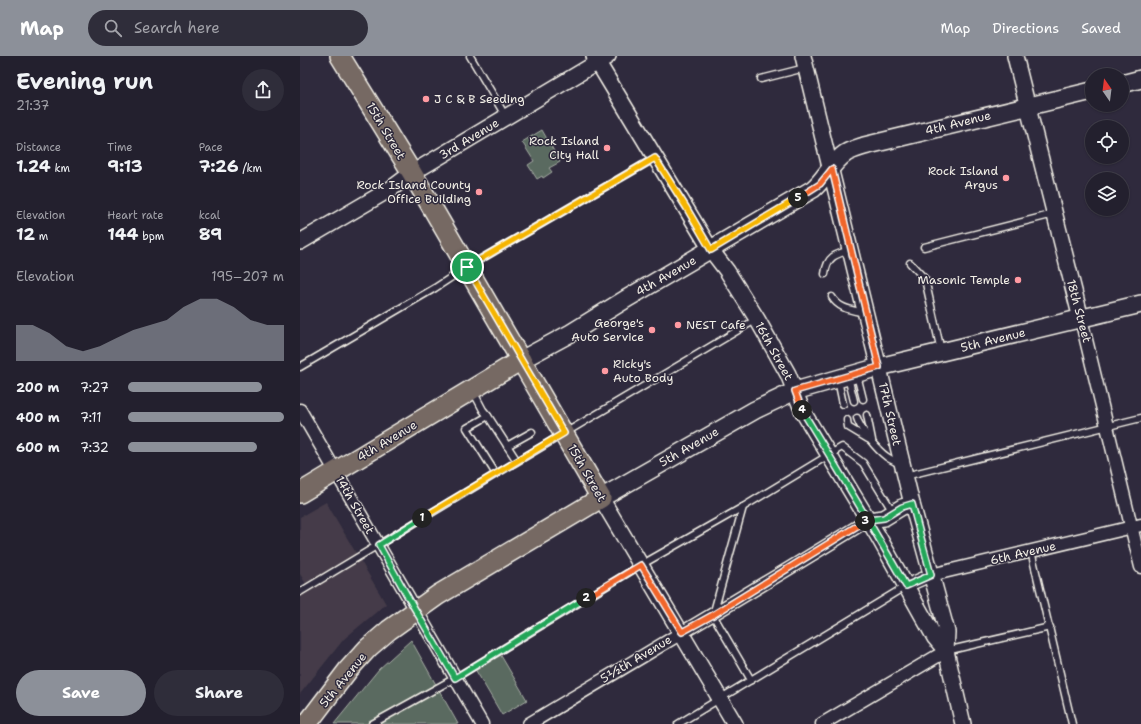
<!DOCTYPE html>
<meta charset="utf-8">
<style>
body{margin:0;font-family:"Shantell Sans",sans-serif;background:#2f2d3a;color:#f1f3f6;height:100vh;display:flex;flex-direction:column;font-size:15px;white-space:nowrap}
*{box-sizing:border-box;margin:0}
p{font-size:13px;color:#a3a3aa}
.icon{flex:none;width:22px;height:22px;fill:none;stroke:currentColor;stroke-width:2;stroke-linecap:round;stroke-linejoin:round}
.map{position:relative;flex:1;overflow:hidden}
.side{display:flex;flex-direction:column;background:#23202e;width:300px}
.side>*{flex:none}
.needle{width:26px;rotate:346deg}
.buttons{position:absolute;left:785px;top:12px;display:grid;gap:8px}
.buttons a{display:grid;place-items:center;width:44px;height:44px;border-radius:50%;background:#23202e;box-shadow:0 1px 3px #0004,0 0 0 1px #403e4a;font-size:20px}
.pin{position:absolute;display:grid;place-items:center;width:34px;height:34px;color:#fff;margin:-17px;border:2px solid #fff;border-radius:50%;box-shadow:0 1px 4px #0007}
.km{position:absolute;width:20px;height:20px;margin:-10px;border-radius:50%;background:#222;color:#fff;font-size:11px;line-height:20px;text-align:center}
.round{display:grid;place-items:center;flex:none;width:42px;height:42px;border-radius:21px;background:#2f2d3a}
.overview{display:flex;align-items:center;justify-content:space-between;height:68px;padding:0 16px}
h1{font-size:22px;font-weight:700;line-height:30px}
.figures{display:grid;grid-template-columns:repeat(3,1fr);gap:6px;height:68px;padding:4px 16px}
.figures div{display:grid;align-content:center}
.figures b{font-size:17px;font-weight:700}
.figures small{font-size:11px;font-weight:400}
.figures p{font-size:11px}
.chart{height:112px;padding:8px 16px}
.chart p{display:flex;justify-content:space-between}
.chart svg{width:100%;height:72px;margin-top:4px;fill:#8c9099;opacity:.7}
.primary-button{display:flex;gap:8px;margin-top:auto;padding:8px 16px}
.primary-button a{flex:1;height:46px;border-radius:24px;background:#8c9099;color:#fff;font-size:16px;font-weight:700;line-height:46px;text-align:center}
.primary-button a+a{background:#2f2d3a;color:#f1f3f6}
ul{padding:0 16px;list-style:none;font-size:13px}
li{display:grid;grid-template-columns:64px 48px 1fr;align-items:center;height:30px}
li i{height:10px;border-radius:5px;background:#8c9099}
header{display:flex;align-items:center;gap:24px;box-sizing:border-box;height:56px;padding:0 20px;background:#8c9099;color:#fff}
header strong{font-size:19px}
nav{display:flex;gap:22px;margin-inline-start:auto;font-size:14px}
.search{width:280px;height:36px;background:#2f2d3a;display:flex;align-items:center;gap:10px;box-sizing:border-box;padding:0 14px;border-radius:22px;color:#a3a3aa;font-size:15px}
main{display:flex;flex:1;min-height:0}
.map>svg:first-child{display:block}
.built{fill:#443b48}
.green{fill:#5a6a61;stroke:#a7aea4}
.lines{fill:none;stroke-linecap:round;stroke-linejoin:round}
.service-casing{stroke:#f4f1e8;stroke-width:9}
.minor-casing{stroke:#f4f1e8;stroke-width:15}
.tertiary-casing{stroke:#f4f1e8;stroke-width:18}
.secondary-casing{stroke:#f4f1e8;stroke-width:20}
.primary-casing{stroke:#f4f1e8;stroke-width:22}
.service{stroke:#2f2a3d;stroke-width:6}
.minor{stroke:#2f2a3d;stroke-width:12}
.tertiary{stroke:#2f2a3d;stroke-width:15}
.secondary{stroke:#2f2a3d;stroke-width:17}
.primary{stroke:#766964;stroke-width:19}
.split-1-casing{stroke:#fff;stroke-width:8}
.split-2-casing{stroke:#fff;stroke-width:8}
.split-3-casing{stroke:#fff;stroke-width:8}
.split-4-casing{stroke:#fff;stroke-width:8}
.split-5-casing{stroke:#fff;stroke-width:8}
.split-6-casing{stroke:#fff;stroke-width:8}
.split-1{stroke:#f5b400;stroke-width:5}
.split-2{stroke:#22a559;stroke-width:5}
.split-3{stroke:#f0652b;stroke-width:5}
.split-4{stroke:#22a559;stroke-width:5}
.split-5{stroke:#f0652b;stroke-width:5}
.split-6{stroke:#f5b400;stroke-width:5}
.poi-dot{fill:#ff9aa2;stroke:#2f2a3d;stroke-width:1.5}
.labels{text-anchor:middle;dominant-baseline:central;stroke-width:3;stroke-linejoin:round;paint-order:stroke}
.poi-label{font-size:12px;fill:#f4f1e8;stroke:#2f2a3d;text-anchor:end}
.street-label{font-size:12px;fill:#f4f1e8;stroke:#2f2a3d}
</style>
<header>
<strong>Map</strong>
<div class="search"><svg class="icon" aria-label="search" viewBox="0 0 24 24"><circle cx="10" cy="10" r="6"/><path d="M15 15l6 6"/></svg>Search here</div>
<nav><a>Map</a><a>Directions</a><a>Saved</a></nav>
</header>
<main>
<section class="side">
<div class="overview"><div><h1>Evening run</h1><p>21:37</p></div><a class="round"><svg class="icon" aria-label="share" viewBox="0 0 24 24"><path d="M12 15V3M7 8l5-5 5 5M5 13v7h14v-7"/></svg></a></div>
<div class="figures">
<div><p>Distance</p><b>1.24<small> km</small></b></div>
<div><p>Time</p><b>9:13</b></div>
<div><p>Pace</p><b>7:26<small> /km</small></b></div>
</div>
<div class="figures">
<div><p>Elevation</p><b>12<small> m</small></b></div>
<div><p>Heart rate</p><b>144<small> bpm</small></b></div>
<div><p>kcal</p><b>89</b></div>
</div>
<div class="chart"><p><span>Elevation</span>195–207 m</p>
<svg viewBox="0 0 160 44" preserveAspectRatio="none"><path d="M0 44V22L10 22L20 27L30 35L40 38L50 35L60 30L70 25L80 22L90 19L100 11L110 6L120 6L130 11L140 19L150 22L160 22V44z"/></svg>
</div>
<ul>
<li><b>200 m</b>7:27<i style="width:86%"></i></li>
<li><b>400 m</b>7:11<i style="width:100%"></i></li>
<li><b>600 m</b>7:32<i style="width:83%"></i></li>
</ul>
<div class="primary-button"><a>Save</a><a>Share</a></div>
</section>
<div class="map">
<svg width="841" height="668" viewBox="0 0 841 668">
<rect width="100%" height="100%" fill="#2f2a3d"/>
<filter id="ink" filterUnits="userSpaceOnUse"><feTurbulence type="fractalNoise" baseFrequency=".025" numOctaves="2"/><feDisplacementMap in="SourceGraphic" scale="8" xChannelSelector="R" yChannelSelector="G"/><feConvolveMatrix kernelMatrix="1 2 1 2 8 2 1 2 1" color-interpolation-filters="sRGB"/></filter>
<g filter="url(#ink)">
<!-- built -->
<polygon class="built" points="26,446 86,548 44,583 0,638 0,541 10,535 0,518 0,461"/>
<!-- green -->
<g class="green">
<polygon points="242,74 260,106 249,112 252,116 243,122 242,120 237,123 228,109 234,105 222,86"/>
<polygon points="111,584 158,668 34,668 79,613"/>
<polygon points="200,598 227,644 202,659 175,613"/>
</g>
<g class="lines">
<defs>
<g id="service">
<polyline points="170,0 206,61"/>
<polyline points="461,23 505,12"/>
<polyline points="624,191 754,158"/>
<polyline points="610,207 625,223 641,295"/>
<path d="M525,218c2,-18 11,-20 26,-24"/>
<path d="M532,241c7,12 20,13 33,16"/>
<polyline points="0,311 135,232 167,211 355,102"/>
<polyline points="557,319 563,343"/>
<polyline points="548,321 554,345"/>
<polyline points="538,324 543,348"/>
<polyline points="173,335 183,354 188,360 217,405"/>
<polyline points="567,359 572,384"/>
<polyline points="188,360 167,372 196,418"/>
<path d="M557,362c3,11 20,32 30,39 4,3 10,5 14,8"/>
<polyline points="547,364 548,371 568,383"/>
<polyline points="207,390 232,376"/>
<polyline points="605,420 841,362"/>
<polyline points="443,451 413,559 451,624"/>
<polyline points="731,495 772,668"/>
<polyline points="0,536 196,418 457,263"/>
<polyline points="646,595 750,571"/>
<polyline points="72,668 155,622 341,509 443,451 542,391 563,407 593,456"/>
<polyline points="378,668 606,530"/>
</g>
<g id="minor">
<polyline points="781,263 841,511"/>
<polyline points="0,354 182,668"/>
<polyline points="606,530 631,519 841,469"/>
<path d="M229,668c113,-68 227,-134 339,-204"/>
<polyline points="522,668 646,595"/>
</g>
<g id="tertiary">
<polyline points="294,0 411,194 427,215 457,263 488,318 503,356 578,480 635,582 646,595"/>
<polyline points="503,0 612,448 647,576 646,595 663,668"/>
<polyline points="715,0 781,263"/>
<polyline points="0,186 92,132 112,117 308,0"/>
<polyline points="301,442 435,668"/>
<polyline points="568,464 584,462 602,451 612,448"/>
</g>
<g id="secondary">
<polyline points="822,28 841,23"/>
<path d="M221,304l50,-27 55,-34 187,-110c12,-10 19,-27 33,-36 5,-3 12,-5 18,-7l228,-55"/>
<polyline points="301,442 455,354 495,335 579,311 841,248"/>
</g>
<g id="primary">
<polyline points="0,437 221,304"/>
<polyline points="7,668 48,614 68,592 89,574 138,539 301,442 112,117 40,0"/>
</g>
</defs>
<!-- service casing -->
<use href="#service" class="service-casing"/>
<!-- minor casing -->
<use href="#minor" class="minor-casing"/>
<!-- tertiary casing -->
<use href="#tertiary" class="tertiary-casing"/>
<!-- secondary casing -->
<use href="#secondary" class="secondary-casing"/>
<!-- primary casing -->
<use href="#primary" class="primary-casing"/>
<!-- service -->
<use href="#service" class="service"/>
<!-- minor -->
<use href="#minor" class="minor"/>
<!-- tertiary -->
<use href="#tertiary" class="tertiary"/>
<!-- secondary -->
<use href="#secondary" class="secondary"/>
<!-- primary -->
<use href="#primary" class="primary"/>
</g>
</g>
<g class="lines" filter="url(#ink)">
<defs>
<polyline id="split-1" points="122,462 264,377 167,211"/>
<polyline id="split-2" points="122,462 79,489 109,543 155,622 286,542"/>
<polyline id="split-3" points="286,542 341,509 382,576 413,559 565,465"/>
<path id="split-4" d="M502,354l1,2c35,57 70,116 103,174l25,-11 -19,-71 -10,3 -18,11 -16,2 -3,1"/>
<polyline id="split-5" points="498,142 520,128 532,113 579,311 495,335 502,354"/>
<polyline id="split-6" points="167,211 355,102 386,151 411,194 498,142"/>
</defs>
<!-- split-1 casing -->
<use href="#split-1" class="split-1-casing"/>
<!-- split-2 casing -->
<use href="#split-2" class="split-2-casing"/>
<!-- split-3 casing -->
<use href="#split-3" class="split-3-casing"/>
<!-- split-4 casing -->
<use href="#split-4" class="split-4-casing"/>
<!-- split-5 casing -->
<use href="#split-5" class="split-5-casing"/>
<!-- split-6 casing -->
<use href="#split-6" class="split-6-casing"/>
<!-- split-1 -->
<use href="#split-1" class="split-1"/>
<!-- split-2 -->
<use href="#split-2" class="split-2"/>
<!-- split-3 -->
<use href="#split-3" class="split-3"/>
<!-- split-4 -->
<use href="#split-4" class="split-4"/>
<!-- split-5 -->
<use href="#split-5" class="split-5"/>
<!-- split-6 -->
<use href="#split-6" class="split-6"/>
</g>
<!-- markers -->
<g class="poi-dot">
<circle cx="126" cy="43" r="4"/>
<circle cx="307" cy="92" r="4"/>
<circle cx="706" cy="122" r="4"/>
<circle cx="179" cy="136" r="4"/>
<circle cx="718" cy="224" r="4"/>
<circle cx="378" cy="269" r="4"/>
<circle cx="352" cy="274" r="4"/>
<circle cx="305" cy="315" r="4"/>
</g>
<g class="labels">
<!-- poi labels -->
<g class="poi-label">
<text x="134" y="43" text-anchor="start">J C &amp; B Seeding</text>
<text x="299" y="85">Rock Island<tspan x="299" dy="14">City Hall</tspan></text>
<text x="698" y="115">Rock Island<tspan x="698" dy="14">Argus</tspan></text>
<text x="171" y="129">Rock Island County<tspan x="171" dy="14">Office Building</tspan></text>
<text x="710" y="224">Masonic Temple</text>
<text x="344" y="267">George's<tspan x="344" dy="14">Auto Service</tspan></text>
<text x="386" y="269" text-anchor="start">NEST Cafe</text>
<text x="313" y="308" text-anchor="start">Ricky's<tspan x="313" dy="14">Auto Body</tspan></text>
</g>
<!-- street labels -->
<g class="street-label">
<text transform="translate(658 67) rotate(-14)">4th Avenue</text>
<text transform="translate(86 75) rotate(59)">15th Street</text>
<text transform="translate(169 83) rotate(-31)">3rd Avenue</text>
<text transform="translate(366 220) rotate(-30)">4th Avenue</text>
<text transform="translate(779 255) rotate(75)">18th Street</text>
<text transform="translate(693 284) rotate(-14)">5th Avenue</text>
<text transform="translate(474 295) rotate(61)">16th Street</text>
<text transform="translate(590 358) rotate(77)">17th Street</text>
<text transform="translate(87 385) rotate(-31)">4th Avenue</text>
<text transform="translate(389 391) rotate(-30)">5th Avenue</text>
<text transform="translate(287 417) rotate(60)">15th Street</text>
<text transform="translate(55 449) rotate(60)">14th Street</text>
<text transform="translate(723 497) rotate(-13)">6th Avenue</text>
<text transform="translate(336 603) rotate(-31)">5½th Avenue</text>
<text transform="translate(43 624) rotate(-51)">5th Avenue</text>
</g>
</g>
</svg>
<div class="buttons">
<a><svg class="needle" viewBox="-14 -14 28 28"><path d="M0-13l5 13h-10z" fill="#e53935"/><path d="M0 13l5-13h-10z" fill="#a3a3aa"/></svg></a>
<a><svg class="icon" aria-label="locate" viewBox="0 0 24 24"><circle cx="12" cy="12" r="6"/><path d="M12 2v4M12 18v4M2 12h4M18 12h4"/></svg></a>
<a><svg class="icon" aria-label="layers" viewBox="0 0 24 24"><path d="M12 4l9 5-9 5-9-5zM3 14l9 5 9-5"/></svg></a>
</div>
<div class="pin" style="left:167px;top:211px;background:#1e9e55"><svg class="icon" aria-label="arrive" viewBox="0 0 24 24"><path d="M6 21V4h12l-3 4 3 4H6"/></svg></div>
<b class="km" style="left:122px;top:462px">1</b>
<b class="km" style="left:286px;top:542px">2</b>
<b class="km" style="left:565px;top:465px">3</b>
<b class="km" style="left:502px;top:354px">4</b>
<b class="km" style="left:498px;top:142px">5</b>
</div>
</main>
